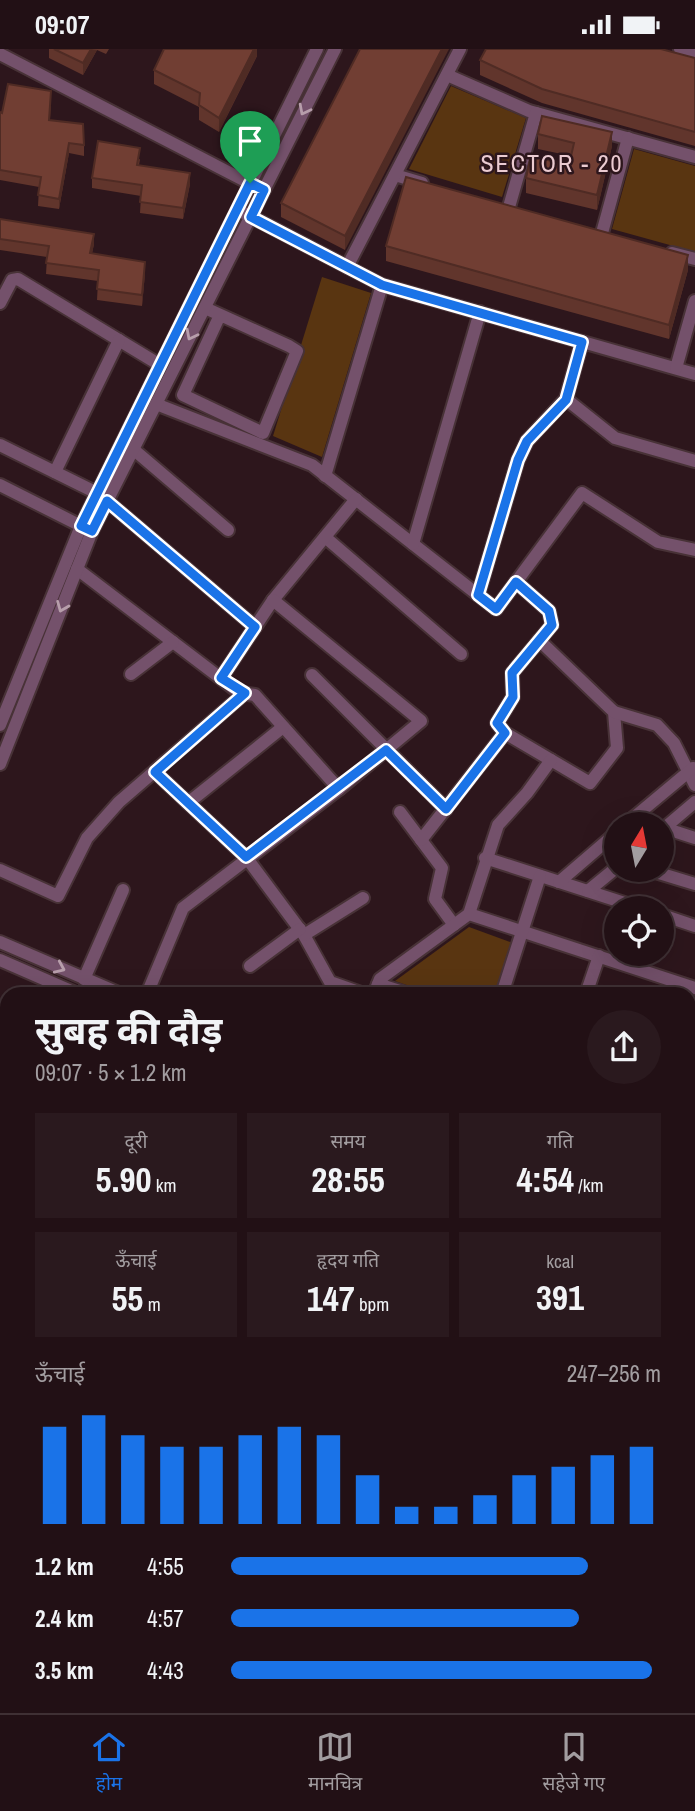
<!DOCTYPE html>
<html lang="hi">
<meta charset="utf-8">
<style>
body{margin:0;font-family:"Archivo Narrow","Noto Sans Devanagari",sans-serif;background:#2a191e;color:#f1f3f6;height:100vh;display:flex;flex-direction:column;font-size:26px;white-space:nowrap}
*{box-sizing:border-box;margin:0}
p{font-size:23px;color:#a29da0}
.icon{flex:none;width:38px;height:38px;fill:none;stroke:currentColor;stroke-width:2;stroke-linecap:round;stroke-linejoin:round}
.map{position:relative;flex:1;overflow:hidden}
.side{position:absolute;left:0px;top:938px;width:696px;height:726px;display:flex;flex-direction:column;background:#221015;border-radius:21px 21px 0 0;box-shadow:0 7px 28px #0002,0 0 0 2px #3f3034}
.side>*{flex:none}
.needle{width:46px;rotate:10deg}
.fabs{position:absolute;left:604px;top:763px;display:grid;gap:14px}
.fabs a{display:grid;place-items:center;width:70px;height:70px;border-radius:50%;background:#221015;box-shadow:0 7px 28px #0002,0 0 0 2px #3f3034;font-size:35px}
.pin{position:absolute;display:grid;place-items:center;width:60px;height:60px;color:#fff;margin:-72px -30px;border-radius:50% 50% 50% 0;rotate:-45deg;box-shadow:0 0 7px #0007}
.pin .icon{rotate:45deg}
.round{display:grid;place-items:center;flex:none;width:74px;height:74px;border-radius:37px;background:#2a191e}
.head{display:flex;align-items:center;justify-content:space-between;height:119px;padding:0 35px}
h1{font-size:38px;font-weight:700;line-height:52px}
.metrics{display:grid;grid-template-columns:repeat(3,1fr);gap:10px;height:119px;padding:7px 35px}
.metrics div{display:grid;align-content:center;border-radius:0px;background:#2a191e;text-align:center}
.metrics b{font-size:35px;font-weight:700}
.metrics small{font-size:19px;font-weight:400}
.metrics p{font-size:19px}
.chart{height:196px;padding:14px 35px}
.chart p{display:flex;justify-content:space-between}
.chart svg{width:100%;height:126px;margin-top:7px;stroke:#1a73e8;stroke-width:6}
ul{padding:0 35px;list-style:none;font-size:23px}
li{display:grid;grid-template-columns:112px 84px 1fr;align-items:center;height:52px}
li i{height:18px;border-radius:9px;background:#1a73e8}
.status{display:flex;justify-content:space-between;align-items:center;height:49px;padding:0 35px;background:#221015;direction:ltr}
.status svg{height:19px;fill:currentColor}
.tab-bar{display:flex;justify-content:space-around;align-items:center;height:98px;border-top:2px solid #3f3034;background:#221015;font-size:19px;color:#a29da0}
.tab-bar a{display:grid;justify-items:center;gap:4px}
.tab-bar .on{color:#1a73e8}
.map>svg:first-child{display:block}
.green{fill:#593511}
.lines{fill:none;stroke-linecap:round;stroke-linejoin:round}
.minor-casing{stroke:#483237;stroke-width:16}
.minor{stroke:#74516b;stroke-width:12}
.wall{fill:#61352c}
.shaded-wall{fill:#4f2b24}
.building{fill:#713e33;stroke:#4f2b24;stroke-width:2}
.oneway{stroke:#b79eab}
.route-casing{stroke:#fff;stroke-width:14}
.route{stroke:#1a73e8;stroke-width:9}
.labels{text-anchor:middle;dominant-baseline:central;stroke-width:5;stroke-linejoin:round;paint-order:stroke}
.neighbourhood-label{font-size:24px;letter-spacing:2px;fill:#ebcbd1;stroke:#2d161c}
</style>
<div class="status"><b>09:07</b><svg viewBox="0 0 49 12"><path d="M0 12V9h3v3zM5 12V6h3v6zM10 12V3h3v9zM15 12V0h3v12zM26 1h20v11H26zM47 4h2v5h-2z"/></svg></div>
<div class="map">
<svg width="695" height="1664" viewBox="0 0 695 1664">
<rect width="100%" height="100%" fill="#2d161c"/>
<!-- green -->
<g class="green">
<polygon points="451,37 526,69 502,148 409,120"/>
<polygon points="634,100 695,117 695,203 612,180"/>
<polygon points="322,228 371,244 322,408 273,387"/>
<polygon points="469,878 513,894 495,945 432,945 395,932"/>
</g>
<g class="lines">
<defs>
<g id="minor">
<polyline points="680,0 695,5"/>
<polyline points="0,5 255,137"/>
<polyline points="447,26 529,62 695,108"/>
<polyline points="395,126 422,134"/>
<polyline points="509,158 536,64"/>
<polyline points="244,164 382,236 695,325"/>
<polyline points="602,184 628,89"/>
<polyline points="672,204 695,210"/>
<polyline points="347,218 460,0"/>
<polyline points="0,254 12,231 18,230 160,316"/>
<polyline points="205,259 289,297 297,302 263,384 183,346 220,266"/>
<polyline points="676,319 695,252"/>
<polyline points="566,350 615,389 695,412"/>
<polyline points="156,355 312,416 496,560 582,444 658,493 695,501"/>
<polyline points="0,396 97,444"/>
<polyline points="133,400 228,481"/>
<polyline points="55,423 119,291"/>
<polyline points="325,427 382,236"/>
<polyline points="0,436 87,480"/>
<polyline points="107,452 255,578"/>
<polyline points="325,488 461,605"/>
<polyline points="413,495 480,263"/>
<polyline points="77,520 240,644 255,646 339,740"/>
<polyline points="516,533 549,562 552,576 512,624 513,648 497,674 505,684 590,734 617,699 614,663 539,591"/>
<polyline points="478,546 518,411 527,392 566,350 582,293"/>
<polyline points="131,625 173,593"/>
<polyline points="312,626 446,760"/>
<polyline points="221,629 273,551 356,450"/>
<polyline points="614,663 657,676 674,694 695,736"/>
<polyline points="0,676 81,477 317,0"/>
<polyline points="0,715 92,482 335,0"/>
<polyline points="155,723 246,808 304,886 330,933 364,945"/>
<polyline points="188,754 283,678"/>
<polyline points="400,763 442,819 435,850 454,876"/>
<polyline points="626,775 693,719"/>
<polyline points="664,779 695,789"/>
<polyline points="662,781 695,753"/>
<polyline points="421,791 505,684"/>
<polyline points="485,809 640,859"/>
<polyline points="0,821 58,847 87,789 119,753 245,644"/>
<polyline points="649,821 695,835"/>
<polyline points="559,833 616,784"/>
<polyline points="588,842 616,819"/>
<polyline points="469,865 498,776 527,744 551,711"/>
<polyline points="662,866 695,877"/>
<polyline points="304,886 363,849"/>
<polyline points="0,893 121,945"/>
<polyline points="0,911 78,945"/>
<polyline points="250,917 300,880"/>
<polyline points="84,930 123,841"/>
<polyline points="378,935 409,945"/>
<polyline points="147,945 183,859 339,740 421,672 273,551"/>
<polyline points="374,945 380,930 469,865 695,939"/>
<polyline points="502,945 540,827"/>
<polyline points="586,945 599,907"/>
<polyline points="0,1023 7,1028"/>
<polyline points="690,1023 695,1007"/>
<polyline points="0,1125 7,1127"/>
<polyline points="690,1146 695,1148"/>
<polyline points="690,1162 695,1164"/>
<polyline points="0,1174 7,1177"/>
<polyline points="0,1206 7,1184"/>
<polyline points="0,1222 7,1225"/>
<polyline points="0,1319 7,1321"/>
<polyline points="690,1384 695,1367"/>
<polyline points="0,1416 7,1418"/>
<polyline points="690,1441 695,1424"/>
<polyline points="0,1529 7,1532"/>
<polyline points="690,1538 695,1539"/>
<polyline points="146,1657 168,1664"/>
<polyline points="355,1657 376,1664"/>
<polyline points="6,1664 8,1657"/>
<polyline points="84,1664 86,1657"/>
<polyline points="208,1664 210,1657"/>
<polyline points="292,1664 294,1657"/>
<polyline points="601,1664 603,1657"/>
<polyline points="619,1664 621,1657"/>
</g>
</defs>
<!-- minor casing -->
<use href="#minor" class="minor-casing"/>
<!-- minor -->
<use href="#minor" class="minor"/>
</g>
<!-- wall -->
<g class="wall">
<polygon points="49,0 109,0 106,5 97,1 83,26 49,9"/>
<polygon points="257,0 257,7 219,83 199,71 199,58 154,35 154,21"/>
<polygon points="360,0 345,201 281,168 281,154"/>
<polygon points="695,9 695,97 542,54 480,26 480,11"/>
<polygon points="51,53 50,71 84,96 84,107 69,104 59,160 38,157 39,138 0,131 0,63"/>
<polygon points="538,85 612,97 597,161 526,144 526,129 569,116 571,107 538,100"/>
<polygon points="140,110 139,116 190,135 183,170 140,164 141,147 92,139 92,129"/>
<polygon points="0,170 94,195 92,204 145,224 142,257 97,251 98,232 46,225 47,208 0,201"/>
<polygon points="386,197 688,221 669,290 386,212"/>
</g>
<!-- shaded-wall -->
<g class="shaded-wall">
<polygon points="91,0 97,1 83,26 83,14"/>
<polygon points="254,0 257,0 257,7 219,83 219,69"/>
<polygon points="442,0 449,0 345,201 345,187"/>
<polygon points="612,83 612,97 597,161 597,146"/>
<polygon points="69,94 69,104 59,160 59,150"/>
<polygon points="190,124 190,135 183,170 183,159"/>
<polygon points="94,185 94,195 90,215 90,204"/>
<polygon points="688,206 688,221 669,290 669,276"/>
<polygon points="145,213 145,224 142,257 142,246"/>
</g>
<!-- building -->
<g class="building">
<polygon points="54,0 91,0 83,14"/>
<polygon points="164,0 254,0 219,69 199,56 200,44 154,21"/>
<polygon points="360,0 442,0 345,187 281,154"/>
<polygon points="486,0 661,0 695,9 695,83 542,40 480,11"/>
<polygon points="8,35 51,42 49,71 83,75 84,96 69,94 59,150 38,146 41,128 0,121 0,63 2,64"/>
<polygon points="542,67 612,83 597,146 526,129 531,107 569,116 574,94 538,85"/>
<polygon points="98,92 140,99 137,116 190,124 183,159 140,153 142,136 92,129"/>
<polygon points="406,128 688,206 669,276 386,197"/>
<polygon points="0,170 94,185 90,204 145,213 142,246 97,240 99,221 46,214 49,197 0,190"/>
</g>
<!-- one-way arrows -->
<defs><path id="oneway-chevron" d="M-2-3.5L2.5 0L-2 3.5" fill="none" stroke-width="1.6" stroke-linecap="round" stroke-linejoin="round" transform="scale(1.75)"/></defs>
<g class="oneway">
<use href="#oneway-chevron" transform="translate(304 61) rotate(117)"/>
<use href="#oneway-chevron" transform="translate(191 286) rotate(117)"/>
<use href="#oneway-chevron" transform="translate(62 558) rotate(112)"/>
<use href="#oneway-chevron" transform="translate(60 919) rotate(24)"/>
</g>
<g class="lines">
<defs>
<polygon id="route" points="250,134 264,141 251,168 382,236 582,293 566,351 527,392 518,411 478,546 496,560 516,533 549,562 552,576 512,624 513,648 497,674 505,684 446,760 386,701 246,808 155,723 245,644 221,629 255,578 107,452 92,482 81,477"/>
</defs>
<!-- route casing -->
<use href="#route" class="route-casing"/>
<!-- route -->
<use href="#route" class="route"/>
</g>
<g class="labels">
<!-- neighbourhood labels -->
<g class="neighbourhood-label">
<text x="552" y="114">SECTOR - 20</text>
</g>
</g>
</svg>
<div class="fabs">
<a><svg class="needle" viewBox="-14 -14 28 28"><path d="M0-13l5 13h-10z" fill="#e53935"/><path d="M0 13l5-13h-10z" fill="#a29da0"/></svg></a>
<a><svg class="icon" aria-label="locate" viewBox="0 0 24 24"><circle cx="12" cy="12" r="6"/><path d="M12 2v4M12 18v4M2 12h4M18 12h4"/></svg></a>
</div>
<div class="pin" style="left:250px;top:134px;background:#1e9e55"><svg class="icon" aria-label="arrive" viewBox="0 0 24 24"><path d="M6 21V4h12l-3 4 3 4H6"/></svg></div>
<section class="side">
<div class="head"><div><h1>सुबह की दौड़</h1><p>09:07 · 5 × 1.2 km</p></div><a class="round"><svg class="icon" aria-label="share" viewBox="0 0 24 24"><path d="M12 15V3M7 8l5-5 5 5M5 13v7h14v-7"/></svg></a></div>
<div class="metrics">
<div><p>दूरी</p><b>5.90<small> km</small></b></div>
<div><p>समय</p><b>28:55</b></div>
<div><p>गति</p><b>4:54<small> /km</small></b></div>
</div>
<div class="metrics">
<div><p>ऊँचाई</p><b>55<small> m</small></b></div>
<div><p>हृदय गति</p><b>147<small> bpm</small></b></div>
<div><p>kcal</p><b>391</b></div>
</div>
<div class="chart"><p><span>ऊँचाई</span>247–256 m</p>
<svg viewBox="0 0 160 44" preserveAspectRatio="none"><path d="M5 44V10M15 44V6M25 44V13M35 44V17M45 44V17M55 44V13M65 44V10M75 44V13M85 44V27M95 44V38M105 44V38M115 44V34M125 44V27M135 44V24M145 44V20M155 44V17"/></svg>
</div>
<ul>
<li><b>1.2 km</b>4:55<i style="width:83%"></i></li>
<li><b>2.4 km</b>4:57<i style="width:81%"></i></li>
<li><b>3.5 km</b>4:43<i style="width:98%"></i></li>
</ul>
</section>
</div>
<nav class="tab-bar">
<a class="on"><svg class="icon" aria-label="home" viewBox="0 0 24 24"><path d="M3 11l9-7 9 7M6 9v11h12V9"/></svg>होम</a>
<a><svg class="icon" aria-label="map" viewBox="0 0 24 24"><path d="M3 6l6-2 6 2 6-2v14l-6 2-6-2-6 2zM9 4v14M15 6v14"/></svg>मानचित्र</a>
<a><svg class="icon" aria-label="saved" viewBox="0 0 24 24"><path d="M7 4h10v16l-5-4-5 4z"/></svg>सहेजे गए</a>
</nav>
